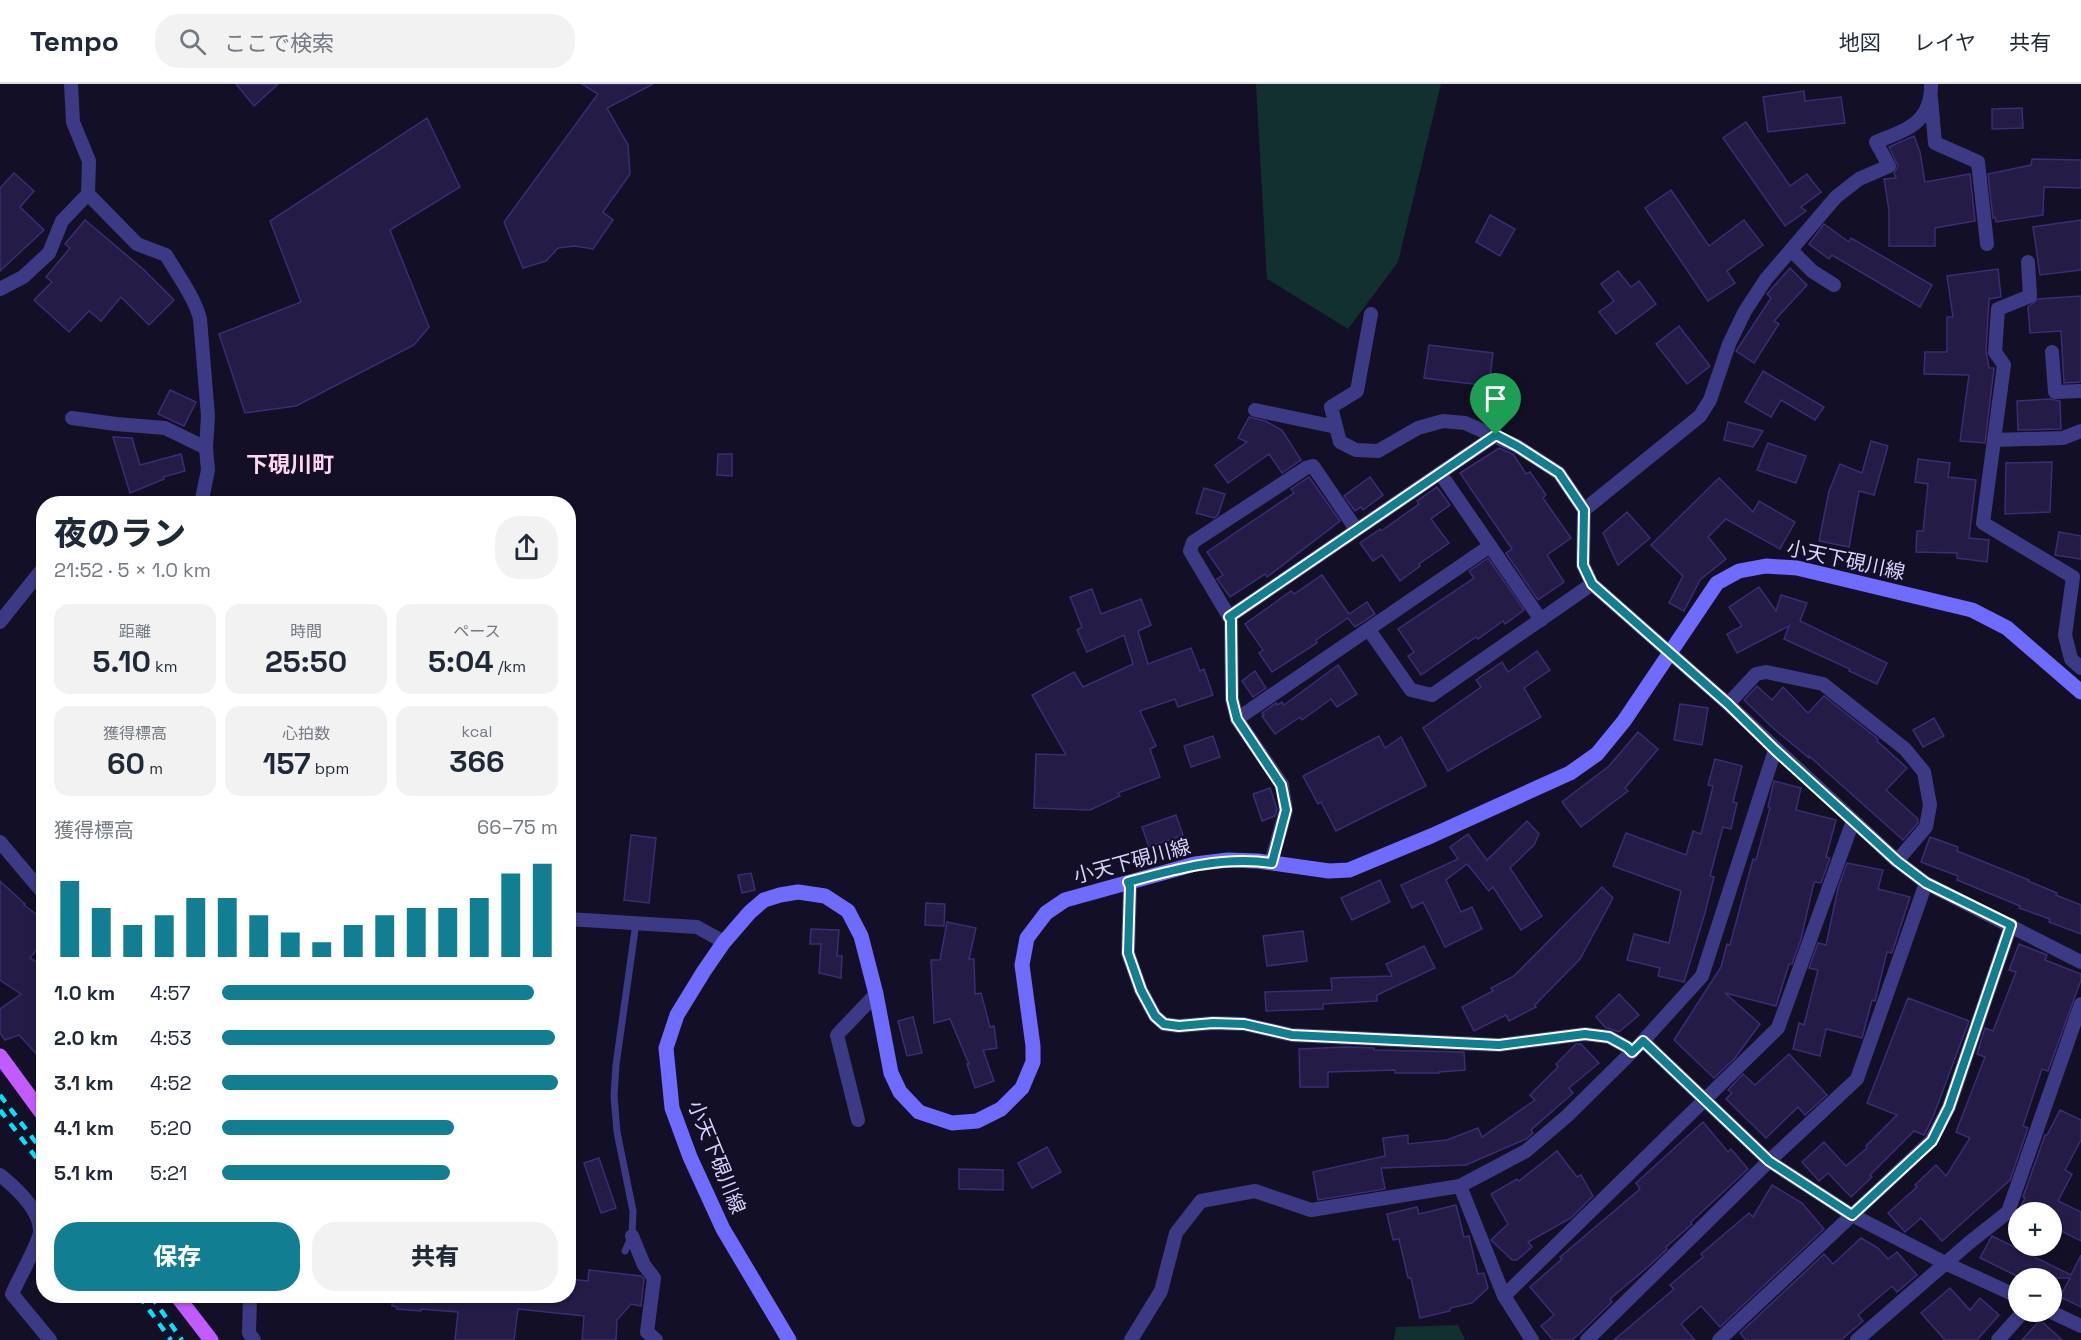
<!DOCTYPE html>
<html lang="ja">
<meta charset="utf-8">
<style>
body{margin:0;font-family:"Space Grotesk","Noto Sans JP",sans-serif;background:#f2f2f3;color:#1f2937;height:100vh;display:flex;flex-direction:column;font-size:22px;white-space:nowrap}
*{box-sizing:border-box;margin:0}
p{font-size:20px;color:#747a83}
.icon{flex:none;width:33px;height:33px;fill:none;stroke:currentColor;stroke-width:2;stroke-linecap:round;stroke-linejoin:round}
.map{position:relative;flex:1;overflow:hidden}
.side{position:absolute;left:36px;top:412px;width:540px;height:807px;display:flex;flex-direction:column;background:#fff;border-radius:24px;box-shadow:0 2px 4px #0004}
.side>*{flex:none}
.controls{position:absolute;left:2008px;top:1118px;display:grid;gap:12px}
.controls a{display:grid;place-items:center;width:54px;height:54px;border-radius:50%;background:#fff;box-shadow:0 2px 4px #0004;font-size:30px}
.pin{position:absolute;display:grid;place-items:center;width:51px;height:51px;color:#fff;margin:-62px -26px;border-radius:50% 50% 50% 0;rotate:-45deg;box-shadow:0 0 6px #0007}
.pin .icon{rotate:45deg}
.round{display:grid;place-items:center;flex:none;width:63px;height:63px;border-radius:24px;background:#f2f2f3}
.headline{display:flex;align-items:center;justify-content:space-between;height:102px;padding:0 18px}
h1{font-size:33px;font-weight:800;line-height:45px}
.stats{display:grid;grid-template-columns:repeat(3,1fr);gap:9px;height:102px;padding:6px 18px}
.stats div{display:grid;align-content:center;border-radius:15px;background:#f2f2f3;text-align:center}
.stats b{font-size:30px;font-weight:800}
.stats small{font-size:16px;font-weight:400}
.stats p{font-size:16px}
.chart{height:168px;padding:12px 18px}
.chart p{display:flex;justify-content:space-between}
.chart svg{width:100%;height:108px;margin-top:6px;stroke:#117e91;stroke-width:6}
.button{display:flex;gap:12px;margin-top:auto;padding:12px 18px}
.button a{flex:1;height:69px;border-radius:24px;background:#117e91;color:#fff;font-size:24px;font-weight:800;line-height:69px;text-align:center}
.button a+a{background:#f2f2f3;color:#1f2937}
ul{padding:0 18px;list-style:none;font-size:20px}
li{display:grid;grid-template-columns:96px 72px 1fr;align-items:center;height:45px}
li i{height:15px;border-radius:8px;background:#117e91}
header{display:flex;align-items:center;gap:36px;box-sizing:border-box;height:84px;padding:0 30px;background:#fff;border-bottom:2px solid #e0e1e3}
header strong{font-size:28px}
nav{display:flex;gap:33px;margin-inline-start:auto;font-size:21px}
.search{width:420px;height:54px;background:#f2f2f3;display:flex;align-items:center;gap:15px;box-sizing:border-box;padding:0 21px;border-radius:24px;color:#747a83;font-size:22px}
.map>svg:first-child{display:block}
.green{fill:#12302f}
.building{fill:#241b47;stroke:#3b2d73;stroke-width:1.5}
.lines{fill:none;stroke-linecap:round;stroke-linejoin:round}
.service{stroke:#3d3a85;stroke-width:7}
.minor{stroke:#3d3a85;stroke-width:14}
.secondary{stroke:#6f6bff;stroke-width:15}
.primary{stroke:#c25bff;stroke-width:15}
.rail{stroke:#00e5ff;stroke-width:4.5;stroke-dasharray:9 8;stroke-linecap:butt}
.route-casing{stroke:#fff;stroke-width:12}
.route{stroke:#117e91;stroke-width:8}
.labels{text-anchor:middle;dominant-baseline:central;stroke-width:4.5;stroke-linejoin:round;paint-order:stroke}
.street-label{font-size:20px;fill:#d9d4ff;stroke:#130f26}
.quarter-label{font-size:22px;font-weight:bold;fill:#ffd6f0;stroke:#130f26}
</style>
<header>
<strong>Tempo</strong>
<div class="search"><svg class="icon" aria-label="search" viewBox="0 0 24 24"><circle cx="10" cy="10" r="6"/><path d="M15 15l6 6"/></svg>ここで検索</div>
<nav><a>地図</a><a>レイヤ</a><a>共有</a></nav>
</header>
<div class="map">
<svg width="2081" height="1256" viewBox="0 0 2081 1256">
<rect width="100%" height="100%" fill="#130f26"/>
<!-- green -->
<g class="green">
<polygon points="1256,0 1441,0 1398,178 1348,245 1267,195"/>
<polygon points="1458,1241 1465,1256 1394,1256 1396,1243"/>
</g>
<!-- building -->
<g class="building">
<polygon points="236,0 278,0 254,22"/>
<polygon points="582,0 653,0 607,24 628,61 630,90 603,128 613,136 593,165 575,162 558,164 546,177 523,184 504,138 598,10"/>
<polygon points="1804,7 1805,17 1841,13 1845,39 1768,48 1763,13"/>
<polygon points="2022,24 2023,44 1992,45 1992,25"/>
<polygon points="427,34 460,103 390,146 429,243 414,261 296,322 245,329 219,250 301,218 270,137"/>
<polygon points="1746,38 1790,102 1807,90 1821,108 1801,123 1806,127 1785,142 1723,54"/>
<polygon points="1914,52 1920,68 1925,98 1970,90 1975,137 1935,144 1935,162 1889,162 1889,127 1884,95 1896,94 1894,89 1898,82 1889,63"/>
<polygon points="2032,75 2081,76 2081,104 2044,103 2043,131 1996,138 1995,133 1993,134 1988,90 2031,81"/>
<polygon points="14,89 34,107 20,123 44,146 0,187 0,104"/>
<polygon points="1671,106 1709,162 1744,136 1763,161 1727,187 1735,199 1708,217 1645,124"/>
<polygon points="1490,131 1515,145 1500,172 1476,158"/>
<polygon points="85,136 143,185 174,216 149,241 121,213 101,237 89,227 69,248 34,216 52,198 46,193 70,164 65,160"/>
<polygon points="2081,136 2081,186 2040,191 2033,143"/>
<polygon points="1824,140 1849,158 1851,154 1932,201 1920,223 1832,171 1829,175 1809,160"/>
<polygon points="1790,184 1807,201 1774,237 1779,240 1754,279 1736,267 1771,214 1767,210"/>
<polygon points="1998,185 2001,213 1989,215 1986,267 1989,284 1994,284 1985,359 1960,357 1969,291 1924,290 1925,268 1947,268 1947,233 1953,233 1947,192"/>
<polygon points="1618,187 1631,203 1639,197 1656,220 1616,250 1599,228 1614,217 1601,200"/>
<polygon points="2081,212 2081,298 2064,299 2061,247 2030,249 2028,223 2038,215"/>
<polygon points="1679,242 1710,282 1687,300 1656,260"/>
<polygon points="1429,261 1493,269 1489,302 1424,294"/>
<polygon points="1763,287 1824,323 1815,336 1781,316 1771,333 1745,318"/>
<polygon points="170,306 196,318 184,342 158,330"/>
<polygon points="2050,315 2060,317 2061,345 2018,346 2017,317"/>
<polygon points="1249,333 1265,337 1282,346 1301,376 1282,389 1269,370 1228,399 1215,381 1247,358 1238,354"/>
<polygon points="1728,338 1763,347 1753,363 1724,356"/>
<polygon points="113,353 132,354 140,381 181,370 185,387 163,393 164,395 130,409"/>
<polygon points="1871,357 1888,362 1874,411 1859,407 1849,463 1819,457 1829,407 1840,380 1862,389"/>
<polygon points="1768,359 1806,372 1796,399 1757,386"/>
<polygon points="1499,364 1513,370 1526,390 1530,388 1546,411 1543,414 1571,454 1547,471 1564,498 1538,516 1506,469 1512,465 1460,389"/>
<polygon points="718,370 732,370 732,392 717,391"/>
<polygon points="1918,375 1950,379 1948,393 1976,396 1969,454 1989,456 1987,478 1957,474 1957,469 1916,468 1917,447 1923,447 1928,400 1915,398"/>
<polygon points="2052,378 2050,428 2005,430 2006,379"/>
<polygon points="1309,393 1340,437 1267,493 1265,490 1230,513 1217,495 1223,491 1207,468 1294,409 1291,405"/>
<polygon points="1370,393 1383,411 1363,426 1361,423 1355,427 1344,412"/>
<polygon points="1719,394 1753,428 1759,417 1795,438 1780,465 1726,435 1708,453 1726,475 1700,496 1684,527 1669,519 1683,492 1651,461"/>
<polygon points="1437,403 1450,421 1431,435 1449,459 1419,480 1420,482 1400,497 1382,471 1373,477 1360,459 1380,445 1381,447 1419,420 1417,417"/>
<polygon points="1204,404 1225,410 1218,431 1214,434 1196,429"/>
<polygon points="1627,428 1650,454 1618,481 1603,449"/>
<polygon points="2059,448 2081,452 2081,475 2055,471"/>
<polygon points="1488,474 1524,526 1505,540 1503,537 1478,555 1476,553 1421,591 1408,572 1414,568 1398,545 1474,494 1469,487"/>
<polygon points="1322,491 1349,530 1367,518 1375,530 1355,543 1348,534 1316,556 1317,559 1272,588 1259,569 1263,566 1245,540 1291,507 1294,510"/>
<polygon points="1759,503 1776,527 1781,511 1807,519 1800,537 1887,579 1877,600 1849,587 1850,585 1784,555 1789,542 1737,569 1727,550 1742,542 1729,523"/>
<polygon points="1092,505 1101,530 1141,515 1151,541 1138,547 1148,580 1191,564 1200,587 1204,585 1213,611 1178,623 1175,615 1140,627 1156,662 1150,665 1160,693 1118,709 1120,712 1090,726 1034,724 1036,670 1066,671 1032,611 1074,588 1083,603 1133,580 1124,551 1087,568 1077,546 1082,543 1070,513"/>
<polygon points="1537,567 1550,586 1524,604 1541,633 1448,687 1423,644 1481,603 1476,596 1502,578 1508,588"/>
<polygon points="1338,581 1357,610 1337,623 1331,615 1302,636 1300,633 1275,650 1262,632 1264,631 1262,629 1276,619 1277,621 1282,618 1284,621"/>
<polygon points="1255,587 1266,604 1253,613 1242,597"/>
<polygon points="1757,602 1772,616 1783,603 1808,629 1824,612 1878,655 1877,657 1907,684 1886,706 1918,735 1918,739 1903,756 1809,672 1809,674 1773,644 1744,616"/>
<polygon points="1680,620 1708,624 1702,661 1674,656"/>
<polygon points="1934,634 1944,652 1923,663 1913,646"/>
<polygon points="1638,648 1658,665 1625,704 1628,707 1581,743 1562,718 1609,682"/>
<polygon points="1213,652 1220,673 1191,683 1184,662"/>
<polygon points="1379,652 1385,664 1401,653 1426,702 1336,747 1321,718 1318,720 1303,692"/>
<polygon points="1715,675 1742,682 1733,718 1737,719 1731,745 1723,743 1710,792 1714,793 1705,829 1684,898 1658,892 1660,884 1627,876 1634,850 1669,859 1681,807 1613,782 1626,749 1686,771 1693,747 1701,750 1713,702 1708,701"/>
<polygon points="1774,697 1801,704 1796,726 1836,736 1826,773 1830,774 1821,799 1814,798 1801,855 1792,880 1789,880 1776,922 1725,909 1760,940 1735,974 1714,994 1674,956 1721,883 1727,860 1730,861 1753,775 1756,776 1770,724 1768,723"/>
<polygon points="1270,704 1277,725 1275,732 1262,737 1253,710"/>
<polygon points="1176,731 1183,751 1149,763 1142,743"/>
<polygon points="1527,737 1539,750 1534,761 1510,784 1542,832 1521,846 1493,803 1489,807 1467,780 1446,796 1461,828 1472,823 1482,845 1445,863 1423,818 1412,824 1401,801 1458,775 1450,763 1468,750 1487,776"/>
<polygon points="631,751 656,754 649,819 624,816"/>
<polygon points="1930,753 1958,763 1957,767 2029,796 2028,797 2057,809 2056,811 2081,821 2081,850 2049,838 2050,835 2019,824 2020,822 1957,796 1958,792 1921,778"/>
<polygon points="1847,779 1883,786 1878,805 1910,813 1892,869 1887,868 1875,917 1872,916 1862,954 1826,945 1820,972 1793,965 1799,939 1804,941 1818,886 1809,884 1818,859 1826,861 1838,804"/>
<polygon points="751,789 755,806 742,809 738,791"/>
<polygon points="1380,796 1390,818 1352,836 1341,814"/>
<polygon points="0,797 25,820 24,821 44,836 44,856 30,874 44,883 44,978 19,951 5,956 0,949 0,925 21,910 0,896"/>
<polygon points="1602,803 1613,814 1580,875 1535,921 1536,923 1509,937 1506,931 1474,947 1462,923 1493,907 1491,904 1514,892"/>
<polygon points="926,819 945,820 944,842 925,841"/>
<polygon points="947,838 976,844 969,875 974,875 975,910 981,909 990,943 994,942 997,964 983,966 994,997 975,1004 967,980 969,980 950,935 934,939 931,876 940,876"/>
<polygon points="811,845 839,846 837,872 842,872 841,894 819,889 821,860 810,860"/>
<polygon points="1303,847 1307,877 1267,882 1263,852"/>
<polygon points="2019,860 2047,871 2045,876 2081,890 2081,896 2048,987 2042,985 2023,1042 2028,1044 2010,1096 1942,1157 1921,1134 1905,1148 1888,1129 1917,1103 1915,1101 1936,1081 1946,1092 1970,1054 1956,1048 1985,973 1977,970 1985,944 1993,947 2016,888 2009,886"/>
<polygon points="1424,862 1435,884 1377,911 1377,917 1323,920 1323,925 1266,927 1265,908 1332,906 1331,894 1392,892 1386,880"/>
<polygon points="1619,910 1639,931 1619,948 1605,943 1596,933"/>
<polygon points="1908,914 1969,937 1933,1033 1924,1051 1914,1047 1870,1091 1872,1093 1851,1113 1828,1089 1819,1097 1802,1078 1824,1058 1846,1082 1867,1064 1866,1062 1897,1031 1867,1019"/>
<polygon points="913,933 922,969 907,972 898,937"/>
<polygon points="1576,960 1581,960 1599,979 1569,1004 1573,1009 1531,1046 1533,1049 1526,1055 1466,1081 1381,1084 1385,1105 1318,1116 1313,1088 1385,1072 1383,1054 1408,1051 1408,1060 1447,1056 1478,1044 1482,1053 1535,1016 1530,1011 1558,983 1556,980"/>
<polygon points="1345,963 1374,964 1374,966 1464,968 1465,986 1439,988 1439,989 1395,989 1395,986 1328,988 1328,1003 1300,1003 1299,965"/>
<polygon points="1789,970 1827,1011 1805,1031 1798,1023 1766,1054 1726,1015 1732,1009 1728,1006 1743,990 1755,1001"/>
<polygon points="2060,1026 2081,1036 2081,1056 2065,1086 2072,1090 2058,1117 2081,1128 2081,1157 2052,1142 2052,1128 2018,1128 2025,1114 2023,1113 2045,1051 2047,1051"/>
<polygon points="1703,1038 1728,1068 1731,1065 1748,1085 1691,1138 1692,1140 1666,1163 1667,1165 1649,1182 1610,1215 1612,1218 1580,1249 1572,1256 1553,1256 1541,1242 1554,1231 1530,1203 1562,1175 1560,1173 1640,1105 1636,1099"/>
<polygon points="1047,1063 1061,1088 1032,1104 1018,1079"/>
<polygon points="1557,1067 1577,1093 1581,1091 1593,1112 1571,1134 1528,1158 1532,1163 1517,1176 1512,1176 1491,1156 1508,1140 1491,1110 1517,1095 1519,1097"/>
<polygon points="599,1074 616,1124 601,1129 584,1079"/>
<polygon points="959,1085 1003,1086 1003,1106 959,1105"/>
<polygon points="1772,1101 1802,1119 1824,1145 1720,1243 1701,1222 1681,1240 1695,1256 1614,1256 1674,1205 1670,1201 1703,1173 1701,1170 1749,1129 1753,1133"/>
<polygon points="1456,1121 1464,1153 1469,1152 1478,1190 1484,1189 1488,1204 1472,1219 1450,1224 1450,1227 1420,1234 1411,1194 1408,1194 1399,1155 1393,1156 1387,1130 1417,1123 1419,1130"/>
<polygon points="1992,1152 2071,1191 2081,1171 2081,1223 2060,1213 2070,1194 2021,1194 1980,1174"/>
<polygon points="1861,1154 1878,1164 1888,1175 1897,1168 1917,1191 1897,1208 1892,1202 1858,1231 1863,1237 1841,1256 1746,1256 1740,1249 1824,1170 1833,1180"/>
<polygon points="589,1186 641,1192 644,1195 641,1222 631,1220 617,1236 616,1256 582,1256 584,1232 518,1225 514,1256 455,1256 458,1228 421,1225 421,1227 397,1225 397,1223 392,1222 393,1212 568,1212 568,1195 588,1197"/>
<polygon points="1950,1204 1970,1226 1980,1214 1999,1231 1977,1256 1945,1256 1921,1229"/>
<polygon points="2040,1236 2062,1256 2022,1256"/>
</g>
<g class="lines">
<!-- service -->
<polyline class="service" points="625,1167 632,1152 633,1127 617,1048 614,1012 616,981 636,839"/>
<!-- minor -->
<g class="minor">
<path d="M71,0l2,38 16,39 -1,33 49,50 29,11c11,19 29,43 34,64l8,97 -2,32 2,22 -6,29 -4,5"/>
<polyline points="1931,14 1935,59 1978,78 1987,160"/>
<polyline points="1791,166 1812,187 1834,201"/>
<polyline points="2028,178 2030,212 1998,225 1995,268 2004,281 1983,439 2073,493 2065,551 2071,575 2081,584"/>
<polyline points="0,205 23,193 49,169 62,137 88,110"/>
<polyline points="1371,230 1357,307 1331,323 1340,358 1356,366 1378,367 1418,344 1443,337 1465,339 1517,362 1559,389 1584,426 1583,481 1592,500 1728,620 1897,777 1926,799 2081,878"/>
<polyline points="2052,268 2055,308 2081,307"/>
<polyline points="1255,326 1336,343"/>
<polyline points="72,334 116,340 165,344 206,364"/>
<polyline points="1496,351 1440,389 1541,536"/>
<polyline points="1994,356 2063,354 2081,347"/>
<path d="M1584,426l116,-94 10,-16 19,-56 16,-33 21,-32 70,-82 23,-18 30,-13 -13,-24c30,-12 56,-19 55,-58"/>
<polyline points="1229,533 1440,389"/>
<polyline points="0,538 44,483"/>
<polyline points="1369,546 1411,606 1432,611 1592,500"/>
<polyline points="1728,620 1756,590 1766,588 1823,600 1905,665 1924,688 1930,721 1926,743 1897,777"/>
<polyline points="1237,635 1490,462"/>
<polyline points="0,758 44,810"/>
<polyline points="1271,779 1286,726 1282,701 1237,635 1232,615 1231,536 1190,467 1193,458 1306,384 1313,382 1356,445"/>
<polyline points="1128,798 1130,803 1128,869 1141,906 1155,932 1164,940 1179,942 1213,939 1244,940 1292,951 1499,961 1585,950 1609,953 1627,963 1632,968"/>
<polyline points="568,835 697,843 724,858"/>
<polyline points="1643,957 1769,1077 1852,1131 1945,1179 2019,1213"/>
<polyline points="858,1036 837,951 876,910"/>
<path d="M0,1091c15,12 39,34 40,55 1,9 -23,52 -28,64l38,46"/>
<polyline points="1460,1102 1504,1212 1532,1256"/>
<polyline points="632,1152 644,1181 654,1194 647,1248 656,1256"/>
<polyline points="250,1212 249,1249 254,1256"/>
<polyline points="1504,1212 1778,944 1853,737"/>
<polyline points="2049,1227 2081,1242"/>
<polyline points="1131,1256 1161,1207 1176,1149 1201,1117 1255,1107 1311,1126 1460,1102 1526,1067 1567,1032 1643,957 1702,892 1775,666"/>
<polyline points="1587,1256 1769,1077 1857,995 1926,799"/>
<polyline points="1719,1256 1931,1057 1949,1023 2011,841"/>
<polyline points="1857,1256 1970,1158 2008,1128 2081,920"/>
<polyline points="1998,1256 2024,1227"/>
</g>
<!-- secondary -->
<polyline class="secondary" points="789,1256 723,1145 690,1073 672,1024 666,964 677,931 704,887 724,858 750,828 764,816 780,811 798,808 825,812 848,827 861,852 876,910 891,989 900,1008 919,1028 952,1039 977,1037 1001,1025 1022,1004 1033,978 1033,962 1022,881 1027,854 1046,829 1065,816 1195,780 1228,776 1258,777 1329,787 1349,786 1431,752 1570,689 1597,670 1624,637 1717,499 1739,487 1766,482 1797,484 1972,526 2007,544 2081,608"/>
<!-- primary -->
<g class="primary">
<polyline points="0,972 44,1032"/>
<polyline points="177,1212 211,1256"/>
</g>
<!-- rail -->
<g class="rail">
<polyline points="0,1011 44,1069"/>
<polyline points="0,1026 44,1084"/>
<polyline points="139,1212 171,1256"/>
<polyline points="151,1212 182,1256"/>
</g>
</g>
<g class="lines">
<defs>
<path id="route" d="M1496,351l21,11 42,27 25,37 -1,55 9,19 136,120 47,46 122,111 29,22 85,42 -62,182 -17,34 -80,74 -83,-54 -126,-120 -11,11 -5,-5 -18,-10 -24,-3 -86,11 -207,-10 -48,-11 -31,-1 -34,3 -15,-2 -9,-8 -14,-26 -13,-37 2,-66 -2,-5c48,-13 93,-26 144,-19l14,-53 -5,-25 -44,-66 -5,-20 -1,-79 -2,-3z"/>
</defs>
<!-- route casing -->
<use href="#route" class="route-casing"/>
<!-- route -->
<use href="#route" class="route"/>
</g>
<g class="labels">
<!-- street labels -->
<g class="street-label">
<text transform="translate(1846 476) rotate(12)">小天下硯川線</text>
<text transform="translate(1132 777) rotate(-15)">小天下硯川線</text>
<text transform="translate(717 1073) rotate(68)">小天下硯川線</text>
</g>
<!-- quarter labels -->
<g class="quarter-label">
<text x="290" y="380">下硯川町</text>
</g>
</g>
</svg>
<div class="controls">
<a>+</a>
<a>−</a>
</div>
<div class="pin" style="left:1496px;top:351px;background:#1e9e55"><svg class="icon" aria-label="arrive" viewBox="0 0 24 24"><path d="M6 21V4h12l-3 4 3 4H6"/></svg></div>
<section class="side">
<div class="headline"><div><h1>夜のラン</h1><p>21:52 · 5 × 1.0 km</p></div><a class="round"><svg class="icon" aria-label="share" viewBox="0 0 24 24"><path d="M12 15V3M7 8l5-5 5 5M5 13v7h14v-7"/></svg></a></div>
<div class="stats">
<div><p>距離</p><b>5.10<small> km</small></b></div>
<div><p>時間</p><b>25:50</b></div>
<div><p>ペース</p><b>5:04<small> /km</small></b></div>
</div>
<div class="stats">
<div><p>獲得標高</p><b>60<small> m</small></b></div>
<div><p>心拍数</p><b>157<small> bpm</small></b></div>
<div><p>kcal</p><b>366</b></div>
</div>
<div class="chart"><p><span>獲得標高</span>66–75 m</p>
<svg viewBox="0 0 160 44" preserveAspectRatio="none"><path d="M5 44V13M15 44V24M25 44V31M35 44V27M45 44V20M55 44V20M65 44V27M75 44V34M85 44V38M95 44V31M105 44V27M115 44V24M125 44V24M135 44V20M145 44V10M155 44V6"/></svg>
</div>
<ul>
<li><b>1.0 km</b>4:57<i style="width:93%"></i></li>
<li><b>2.0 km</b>4:53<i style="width:99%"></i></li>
<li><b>3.1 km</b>4:52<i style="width:100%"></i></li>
<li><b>4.1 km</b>5:20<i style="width:69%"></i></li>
<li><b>5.1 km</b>5:21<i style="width:68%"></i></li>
</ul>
<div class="button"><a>保存</a><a>共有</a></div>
</section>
</div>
